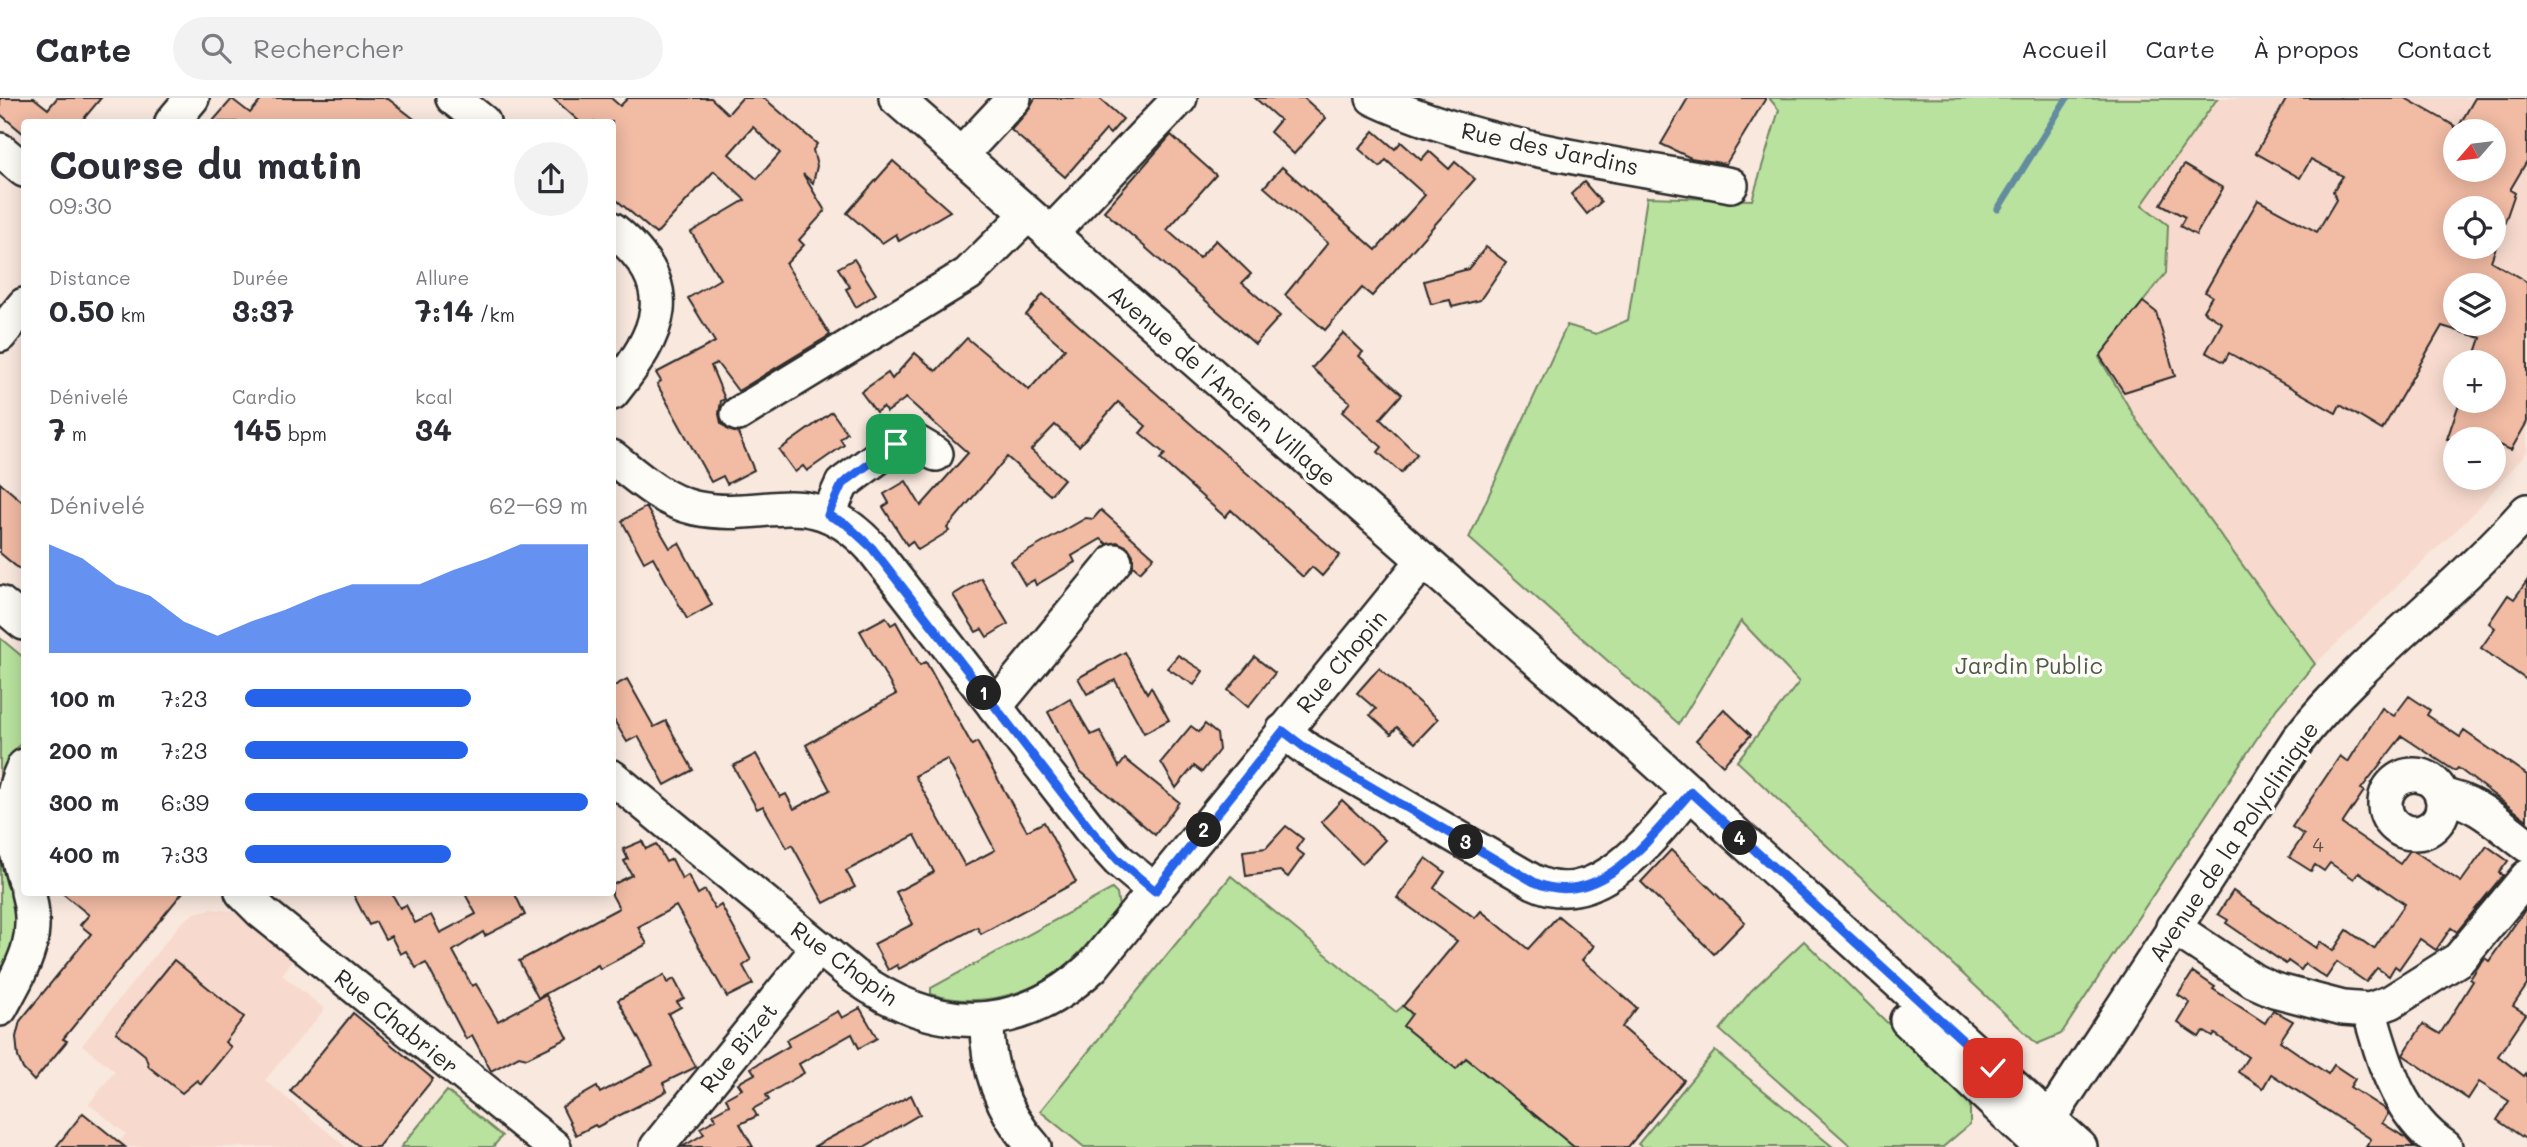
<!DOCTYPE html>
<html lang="fr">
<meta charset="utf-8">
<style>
body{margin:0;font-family:Mali,sans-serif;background:#f2f2f3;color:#2b2b33;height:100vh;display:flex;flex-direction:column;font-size:26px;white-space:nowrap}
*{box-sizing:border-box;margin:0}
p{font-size:23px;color:#7c7c81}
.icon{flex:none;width:38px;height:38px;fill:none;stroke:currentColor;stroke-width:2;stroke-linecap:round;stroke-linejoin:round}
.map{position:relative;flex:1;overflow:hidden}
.panel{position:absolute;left:21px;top:21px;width:595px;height:777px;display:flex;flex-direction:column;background:#fff;border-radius:7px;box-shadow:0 4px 18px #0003}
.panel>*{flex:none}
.needle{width:46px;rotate:242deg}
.tools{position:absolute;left:2443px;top:21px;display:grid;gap:14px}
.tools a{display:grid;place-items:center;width:63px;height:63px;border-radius:50%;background:#fff;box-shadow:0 4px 18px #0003;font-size:35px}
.pin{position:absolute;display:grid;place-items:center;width:60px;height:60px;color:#fff;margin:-30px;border-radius:14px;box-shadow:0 4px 10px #0006}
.km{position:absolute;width:35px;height:35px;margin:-18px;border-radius:50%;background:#222;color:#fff;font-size:19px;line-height:35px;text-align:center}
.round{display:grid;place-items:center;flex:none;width:74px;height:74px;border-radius:37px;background:#f2f2f3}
.headline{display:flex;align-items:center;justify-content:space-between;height:119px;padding:0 28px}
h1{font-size:38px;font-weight:700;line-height:52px}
.figures{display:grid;grid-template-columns:repeat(3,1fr);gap:10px;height:119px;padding:7px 28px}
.figures div{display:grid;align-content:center}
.figures b{font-size:30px;font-weight:700}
.figures small{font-size:19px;font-weight:400}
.figures p{font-size:19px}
.chart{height:196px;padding:14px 28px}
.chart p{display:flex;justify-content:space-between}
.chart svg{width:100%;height:126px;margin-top:7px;fill:#2563eb;opacity:.7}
ul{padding:0 28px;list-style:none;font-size:23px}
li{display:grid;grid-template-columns:112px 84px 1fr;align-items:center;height:52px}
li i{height:18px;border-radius:9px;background:#2563eb}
header{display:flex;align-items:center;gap:42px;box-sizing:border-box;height:98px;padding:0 35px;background:#fff;border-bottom:2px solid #e1e1e2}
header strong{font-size:33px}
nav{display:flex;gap:38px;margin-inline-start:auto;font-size:24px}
.search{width:490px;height:63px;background:#f2f2f3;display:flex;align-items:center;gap:18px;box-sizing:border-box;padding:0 24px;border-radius:38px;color:#7c7c81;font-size:26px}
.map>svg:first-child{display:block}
.built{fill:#f7dacd;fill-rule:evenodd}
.green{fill:#b8e29e;stroke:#728664;stroke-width:2}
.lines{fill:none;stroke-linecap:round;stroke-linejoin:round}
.stream{stroke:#638c9e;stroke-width:7}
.building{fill:#f1bba4;stroke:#2b2b2b;stroke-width:2;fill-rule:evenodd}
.minor-casing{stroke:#2b2b2b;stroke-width:38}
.minor{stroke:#fdfcf7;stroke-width:33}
.route-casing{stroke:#fff;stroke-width:14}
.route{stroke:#2563eb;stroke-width:9}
.labels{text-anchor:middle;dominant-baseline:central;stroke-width:7;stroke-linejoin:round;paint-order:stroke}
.number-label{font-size:19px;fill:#5c4f49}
.street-label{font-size:23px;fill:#2b2b2b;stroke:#fdfcf7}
.park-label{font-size:23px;fill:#4e5948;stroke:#fdfcf7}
</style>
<header>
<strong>Carte</strong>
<div class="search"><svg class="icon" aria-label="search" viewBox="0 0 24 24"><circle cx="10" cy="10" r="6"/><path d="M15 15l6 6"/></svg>Rechercher</div>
<nav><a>Accueil</a><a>Carte</a><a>À propos</a><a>Contact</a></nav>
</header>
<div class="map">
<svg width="2527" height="1049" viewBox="0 0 2527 1049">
<rect width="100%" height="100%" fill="#f9e8de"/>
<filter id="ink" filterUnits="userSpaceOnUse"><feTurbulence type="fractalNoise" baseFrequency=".0143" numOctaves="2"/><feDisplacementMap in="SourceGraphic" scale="14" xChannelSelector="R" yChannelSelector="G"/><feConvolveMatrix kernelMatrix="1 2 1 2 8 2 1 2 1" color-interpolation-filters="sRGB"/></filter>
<g filter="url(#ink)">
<!-- built -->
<g class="built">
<path d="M2216,0h311v354l-56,64 -156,148 -178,-243 -38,-64 8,-9 35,-143zM2455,33h39v39h-39zM2455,110h39v39h-39zM2455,187h39v39h-39zM2455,264h39v39h-39zM2455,341h39v39h-39z"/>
<polygon points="212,811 231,813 242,819 294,860 282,877 325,911 265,982 346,1049 115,1049 126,1036 89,1006 115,973 82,947 181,825 195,815"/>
</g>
<!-- green -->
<g class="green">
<polygon points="1769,0 2217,1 2142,107 2168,127 2166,175 2099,259 2137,323 2315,566 2277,610 2061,936 2037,946 1737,663 1799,584 1741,523 1679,626 1469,440 1567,227 1596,236 1628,222 1647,99 1752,102 1779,12"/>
<polygon points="0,540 24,560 24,641 13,655 0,692"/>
<path d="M0,740c6,58 33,78 0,136z"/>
<polygon points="1231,778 1396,914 1403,908 1574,1049 1084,1049 1040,1013"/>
<path d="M1112,791l5,5 2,13c-15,18 -30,37 -47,53 -37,35 -93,49 -141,34v-6z"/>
<polygon points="1804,843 1970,1006 1970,1026 1943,1049 1852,1049 1720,932 1751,893"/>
<polygon points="1715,953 1833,1049 1642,1049 1638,1046"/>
<polygon points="447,993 502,1038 493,1049 401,1049"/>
</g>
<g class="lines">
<!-- stream -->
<polyline class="stream" points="1998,111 2067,0"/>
</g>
<!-- building -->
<g class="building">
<polygon points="0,0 34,0 48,11 57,0 101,0 81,24 24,24 24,36 0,16"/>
<polygon points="263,0 387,0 418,24 212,24 232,1 250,15"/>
<path d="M553,0h58l9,8 8,-8h83l17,16 14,-16h22l53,46 -4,6 4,16 -4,17 -10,-9 22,37 -26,29 5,5 -18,19 44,71 -92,56 -21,-28 -6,3 14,33 -4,2 -2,13 2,9 7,7 10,3 16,37 -27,14 -4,-8 -12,6 -54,-98 4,-3 -5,-8 59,-31 -27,-44 32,-19 -29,-47 54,-32 -31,-29 -58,63 -44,-38v-74h-32zM753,29l27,26 -23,26 -28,-25z"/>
<polygon points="1035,0 1099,0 1123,21 1110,36 1106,32 1065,79 1011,32 1028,13"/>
<polygon points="1255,0 1304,0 1326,20 1294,56 1270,34 1280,22"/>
<polygon points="1688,0 1766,0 1726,66 1691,60 1661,46"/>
<path d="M2287,0h118l50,28v44h39v-39h-38l19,-33h52v63l-17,29 5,3 -18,52h-3v-37h-39v39h41l-5,14 36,21v140l-16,28 -17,-7v-4h-47l13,-38h34v-39h-21l8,-24 -39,-12 -60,104 -42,-25 -4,8 -107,-60 -5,9 -18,-10 16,-29 -19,-12 9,-15 -7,-4 53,-92 59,32 19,-32 -3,-9 10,-15 -32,-17 -11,19 -44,-25zM2455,187h39v39h-39z"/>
<polygon points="1374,33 1395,51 1401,44 1421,62 1429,53 1449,71 1455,64 1475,81 1372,198 1362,190 1325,232 1285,197 1328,145 1264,89 1282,69 1376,152 1425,97 1386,62 1380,69 1359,51"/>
<polygon points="1171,37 1216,77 1167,132 1199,160 1216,142 1251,176 1242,185 1280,218 1255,246 1104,113"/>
<polygon points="893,63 950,113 899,143 896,136 882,145 847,115"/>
<polygon points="2184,67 2223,90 2196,137 2180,128 2185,119 2161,106"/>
<polygon points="1584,84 1601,104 1587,116 1571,96"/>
<polygon points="1486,149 1506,164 1480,202 1452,209 1450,202 1431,206 1424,183 1468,171"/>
<polygon points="854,161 876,196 856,209 846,191 850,189 838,170"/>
<polygon points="1043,196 1340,457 1322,478 1312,469 1303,479 1231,412 1225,419 1160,361 1165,356 1140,335 1146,328 1118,304 1079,348 1055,327 1031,352 1064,381 1050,397 1007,359 947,430 949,433 918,452 912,443 907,447 883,409 889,405 884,396 906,383 921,408 968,355 906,300 887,314 883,309 876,314 861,294 888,275 892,281 915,255 936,273 967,240 1029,292 1065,251 1026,217"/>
<polygon points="2143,204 2156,214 2175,278 2124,294 2100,258"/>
<polygon points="1343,235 1363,254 1359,258 1402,296 1380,321 1417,356 1401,375 1378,354 1382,349 1342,314 1350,304 1312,270"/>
<polygon points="832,314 847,335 840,341 844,347 807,373 803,368 795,374 779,352"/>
<polygon points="0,385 24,405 24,475 0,455"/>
<polygon points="646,409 670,450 679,445 712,507 687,521 653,459 644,464 622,423"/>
<polygon points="1101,412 1154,459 1140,474 1133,468 1133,457 1128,449 1117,444 1107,446 1101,441 1072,458 1075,464 1036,487 1034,482 1025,487 1011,463 1086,420 1093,421"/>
<polygon points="981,480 1008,526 987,539 982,531 976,534 953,497"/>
<polygon points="2527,483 2527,582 2481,550 2495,530 2489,525 2508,497 2514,501"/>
<path d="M886,519l5,8 5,-3 24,43 6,-3 46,83 5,-3 50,89 17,-9 32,60 -95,52 -4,-7 -78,42 -2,-4 -9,5 -14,-26 39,-20 -17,-32 38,-20 -19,-37 -69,36 9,16 -31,16 -32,-58 -5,3 -24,-42 -6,3 -24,-43 23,-12 24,43 6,-3 8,15 36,-19 -24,-45 90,-51 -36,-63zM947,661l48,91 -30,16 -50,-90z"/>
<polygon points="1125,554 1147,595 1151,589 1169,622 1144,635 1115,582 1087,596 1078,580"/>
<polygon points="1178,557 1203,573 1194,587 1167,570"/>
<polygon points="1255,559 1275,575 1248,609 1228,592"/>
<polygon points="1379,570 1438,621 1415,645 1397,629 1391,636 1370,617 1376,611 1357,595"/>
<polygon points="627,581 654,629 666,623 693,672 665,687 638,638 627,644 612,619 612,589"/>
<polygon points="2409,598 2430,612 2427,617 2460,639 2464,633 2527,677 2527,722 2458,670 2455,673 2402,638 2361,691 2364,693 2342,726 2400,766 2411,751 2461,784 2487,748 2508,763 2499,775 2503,777 2457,834 2451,830 2436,852 2420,841 2399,871 2395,868 2389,878 2377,870 2366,884 2337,864 2326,880 2305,866 2301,872 2288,863 2286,866 2226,825 2228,822 2218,816 2233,793 2316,850 2320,844 2333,853 2347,832 2374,851 2405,806 2359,774 2354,781 2330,765 2324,773 2315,767 2311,773 2289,759 2304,737 2292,729 2340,658 2348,664 2382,610 2394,618"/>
<polygon points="1070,601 1091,637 1100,633 1119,669 1125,661 1179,704 1155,737 1079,672 1048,614"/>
<polygon points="1724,611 1751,637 1723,667 1696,642"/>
<polygon points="1205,626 1217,636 1219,652 1202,674 1194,668 1176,690 1161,664 1191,628 1199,634"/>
<polygon points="1342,702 1385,742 1362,766 1321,724"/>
<polygon points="1286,728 1303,741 1296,751 1304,757 1288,779 1280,773 1246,778 1243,753 1266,750"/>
<polygon points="642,743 646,751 656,746 666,764 672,761 682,781 688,777 698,796 705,792 715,811 721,807 751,862 743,868 753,886 727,899 676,808 638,829 647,846 600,871 598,867 538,900 519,863 619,810 612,797 612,787 632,777 624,763 628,761 623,751"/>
<polygon points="1671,752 1745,824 1714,856 1641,784"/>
<polygon points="1426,760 1445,774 1434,790 1475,820 1481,813 1528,851 1558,818 1594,848 1582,862 1637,910 1622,929 1684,982 1628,1049 1574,1049 1466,960 1456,971 1403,928 1412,916 1403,908 1457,843 1397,800"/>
<polygon points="61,794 183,794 63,941 67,943 34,983 23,971 18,959 16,939 20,923 91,836 80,827 89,817"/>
<polygon points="352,794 391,794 400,810 406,807 415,825 431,817 440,835 476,816 464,794 514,794 525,817 485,838 483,834 453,853 472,888 476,886 498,923 546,897 568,940 527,960 519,958 491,973 472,937 466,941 426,865 416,870 406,853 400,856 391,838 385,841 376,824 369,827"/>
<polygon points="2527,809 2527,887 2513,908 2526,916 2498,958 2524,978 2527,974 2527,1042 2497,1022 2509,1003 2479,984 2468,1001 2403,957 2423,926 2440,936 2473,883 2470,881 2480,866 2485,860 2489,863"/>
<polygon points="174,862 244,919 225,944 231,949 201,986 197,982 182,995 149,969 145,957 116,934"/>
<polygon points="2193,874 2215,889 2213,891 2265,925 2273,912 2293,923 2280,943 2328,976 2334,967 2355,981 2350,989 2386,1012 2388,1016 2382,1025 2406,1040 2414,1049 2366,1049 2371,1041 2271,976 2263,990 2238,974 2248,959 2215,936 2213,939 2203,933 2199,939 2178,925 2190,905 2178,897"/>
<polygon points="664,877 667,885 674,881 684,900 677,904 681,909 668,916 696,969 663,985 667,993 597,1029 595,1027 576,1037 562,1009 597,989 600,995 653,967 618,902"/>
<polygon points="860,910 877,940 859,950 852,936 799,966 804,975 766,997 769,1002 753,1011 757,1018 740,1026 753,1049 682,1049 704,1036 700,1030 716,1021 713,1016 729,1007 726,1000 742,991 738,985 755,976 751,970 789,948 786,942 838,913 842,920"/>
<polygon points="353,915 433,981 378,1049 360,1049 290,993"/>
<polygon points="911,997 920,1016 864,1049 813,1049"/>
<polygon points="83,1015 125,1049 56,1049"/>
</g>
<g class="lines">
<defs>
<g id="minor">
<polyline points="453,0 483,24"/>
<polyline points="896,0 1550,573 1619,630 2080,1049"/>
<path d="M1373,0c107,50 241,65 358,87"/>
<polyline points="172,24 192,0"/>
<polyline points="0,52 24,72"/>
<polyline points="961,57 1014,0"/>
<path d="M612,131c71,57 49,103 0,164"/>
<polyline points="1050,136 1180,0"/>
<polyline points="0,237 24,207"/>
<polyline points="738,316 968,176 1028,116"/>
<path d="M612,359c25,20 51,44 83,51 71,15 115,-28 177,40l218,281 28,31 37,31"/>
<polyline points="828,417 842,386 896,346 914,343 936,356"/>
<polyline points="0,505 24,525"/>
<polyline points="995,609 1115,463"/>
<path d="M1283,633l25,19 226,132c65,31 119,-48 157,-90"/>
<path d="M24,668c-20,38 -11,74 0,113"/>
<circle cx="2414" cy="706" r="29"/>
<path d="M612,679l242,199c81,58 163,61 239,-10l331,-406"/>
<path d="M2442,698c33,4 59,30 85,49"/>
<polyline points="242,794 262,814 554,1049"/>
<polyline points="2173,829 2254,883 2274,892 2343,910 2369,912 2391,904 2459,861 2527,779"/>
<path d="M0,911c22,-41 41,-69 28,-117"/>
<path d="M2369,912c15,51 28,105 76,137"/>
<path d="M987,921c-1,47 15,93 47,128"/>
<polyline points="1907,922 2041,1049"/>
<path d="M2035,1043l262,-400c65,-84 159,-149 230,-230"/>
<polyline points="657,1049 819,849"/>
</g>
</defs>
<!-- minor casing -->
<use href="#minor" class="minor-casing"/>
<!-- minor -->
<use href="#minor" class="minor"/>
</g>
</g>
<g class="lines" filter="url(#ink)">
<defs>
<path id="route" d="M896,346l-54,40 -14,31 18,9 26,24 218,281 28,31 37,31 128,-160 25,19 226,132c66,30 119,-48 157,-90l302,276"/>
</defs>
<!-- route casing -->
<use href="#route" class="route-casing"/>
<!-- route -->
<use href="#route" class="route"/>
</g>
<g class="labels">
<!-- number labels -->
<g class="number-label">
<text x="2318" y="746">4</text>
</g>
<!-- street labels -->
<g class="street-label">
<text transform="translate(1550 50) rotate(12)">Rue des Jardins</text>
<text transform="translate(1223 287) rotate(41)">Avenue de l'Ancien Village</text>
<text transform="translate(1341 563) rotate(-50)">Rue Chopin</text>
<text transform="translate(2233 743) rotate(-56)">Avenue de la Polyclinique</text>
<text transform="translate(845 865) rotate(36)">Rue Chopin</text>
<text transform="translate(397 923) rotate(39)">Rue Chabrier</text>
<text transform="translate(738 949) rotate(-51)">Rue Bizet</text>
</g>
<!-- park labels -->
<g class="park-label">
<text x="2029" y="567">Jardin Public</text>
</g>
</g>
</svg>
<div class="tools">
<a><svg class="needle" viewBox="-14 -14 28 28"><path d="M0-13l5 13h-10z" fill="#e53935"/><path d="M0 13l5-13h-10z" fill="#7c7c81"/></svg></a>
<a><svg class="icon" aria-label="locate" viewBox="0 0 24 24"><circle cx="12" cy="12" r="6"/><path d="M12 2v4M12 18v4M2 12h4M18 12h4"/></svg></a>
<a><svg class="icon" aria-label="layers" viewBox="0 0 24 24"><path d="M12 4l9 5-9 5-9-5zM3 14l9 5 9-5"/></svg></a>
<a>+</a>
<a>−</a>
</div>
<div class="pin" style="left:896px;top:346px;background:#1e9e55"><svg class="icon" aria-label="arrive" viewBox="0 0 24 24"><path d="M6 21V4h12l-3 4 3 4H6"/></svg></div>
<div class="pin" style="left:1993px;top:970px;background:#d93025"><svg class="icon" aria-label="check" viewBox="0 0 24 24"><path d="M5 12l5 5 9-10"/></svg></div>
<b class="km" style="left:984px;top:595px">1</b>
<b class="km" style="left:1204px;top:732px">2</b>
<b class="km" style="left:1466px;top:744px">3</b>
<b class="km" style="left:1740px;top:740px">4</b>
<section class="panel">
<div class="headline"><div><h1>Course du matin</h1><p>09:30</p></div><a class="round"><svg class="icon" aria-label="share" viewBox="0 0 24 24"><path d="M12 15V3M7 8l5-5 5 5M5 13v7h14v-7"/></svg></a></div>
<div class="figures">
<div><p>Distance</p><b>0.50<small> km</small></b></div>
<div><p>Durée</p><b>3:37</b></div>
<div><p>Allure</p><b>7:14<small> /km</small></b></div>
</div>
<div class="figures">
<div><p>Dénivelé</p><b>7<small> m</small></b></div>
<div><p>Cardio</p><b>145<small> bpm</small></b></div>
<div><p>kcal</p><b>34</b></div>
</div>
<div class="chart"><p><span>Dénivelé</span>62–69 m</p>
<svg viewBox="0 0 160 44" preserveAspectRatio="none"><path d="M0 44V6L10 11L20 20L30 24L40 33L50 38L60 33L70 29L80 24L90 20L100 20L110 20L120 15L130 11L140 6L150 6L160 6V44z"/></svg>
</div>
<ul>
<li><b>100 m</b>7:23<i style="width:66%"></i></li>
<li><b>200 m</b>7:23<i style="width:65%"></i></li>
<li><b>300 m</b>6:39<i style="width:100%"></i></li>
<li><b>400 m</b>7:33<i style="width:60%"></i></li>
</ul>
</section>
</div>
